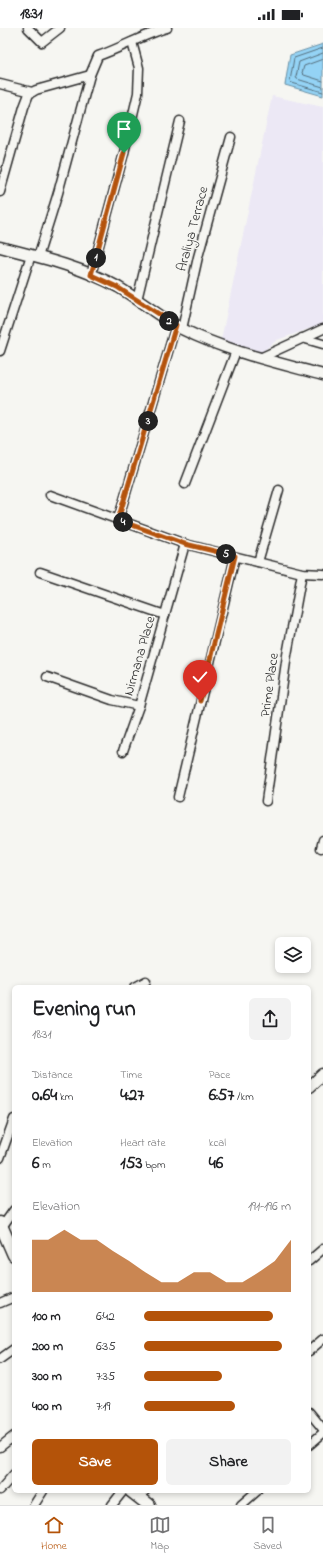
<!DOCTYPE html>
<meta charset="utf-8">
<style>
body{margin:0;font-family:"Indie Flower",sans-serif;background:#f2f2f2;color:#202124;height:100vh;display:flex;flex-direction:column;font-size:15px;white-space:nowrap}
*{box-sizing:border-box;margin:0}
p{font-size:13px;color:#757577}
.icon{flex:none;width:22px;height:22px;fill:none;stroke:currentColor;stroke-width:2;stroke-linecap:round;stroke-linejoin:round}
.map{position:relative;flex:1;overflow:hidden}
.drawer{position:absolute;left:12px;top:957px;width:299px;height:508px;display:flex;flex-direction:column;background:#fff;border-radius:6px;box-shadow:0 2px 6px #0003}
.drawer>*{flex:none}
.tools{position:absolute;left:275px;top:909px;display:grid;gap:8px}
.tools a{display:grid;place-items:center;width:36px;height:36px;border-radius:6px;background:#fff;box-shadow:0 2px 6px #0003;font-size:20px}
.pin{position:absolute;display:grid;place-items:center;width:34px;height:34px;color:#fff;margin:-41px -17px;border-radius:50% 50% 50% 0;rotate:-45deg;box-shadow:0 0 4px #0007}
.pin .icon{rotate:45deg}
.km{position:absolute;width:20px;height:20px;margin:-10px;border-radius:50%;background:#222;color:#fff;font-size:11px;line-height:20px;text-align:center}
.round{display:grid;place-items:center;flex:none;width:42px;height:42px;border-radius:6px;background:#f2f2f2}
.headline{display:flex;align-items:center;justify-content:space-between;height:68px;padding:0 20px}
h1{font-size:22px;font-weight:700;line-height:30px}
.metrics{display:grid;grid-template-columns:repeat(3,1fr);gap:6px;height:68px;padding:4px 20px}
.metrics div{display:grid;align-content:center}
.metrics b{font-size:17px;font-weight:700}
.metrics small{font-size:11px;font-weight:400}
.metrics p{font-size:11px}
.chart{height:112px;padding:8px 20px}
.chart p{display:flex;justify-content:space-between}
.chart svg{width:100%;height:72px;margin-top:4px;fill:#b45309;opacity:.7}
.action{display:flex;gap:8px;margin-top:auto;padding:8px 20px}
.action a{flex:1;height:46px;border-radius:6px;background:#b45309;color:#fff;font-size:16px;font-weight:700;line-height:46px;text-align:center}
.action a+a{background:#f2f2f2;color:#202124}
ul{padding:0 20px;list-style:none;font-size:13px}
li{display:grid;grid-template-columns:64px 48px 1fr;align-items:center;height:30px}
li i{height:10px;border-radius:5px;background:#b45309}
.status{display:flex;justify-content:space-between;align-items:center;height:28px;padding:0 20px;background:#fff;direction:ltr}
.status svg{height:11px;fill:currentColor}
.menu{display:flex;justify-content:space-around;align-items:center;height:56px;border-top:1px solid #e0e0e0;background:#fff;font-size:11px;color:#757577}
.menu a{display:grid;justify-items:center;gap:2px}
.menu .active{color:#b45309}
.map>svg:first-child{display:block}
.built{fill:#ece8f5}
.water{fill:#94d3f5;stroke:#6a90a4}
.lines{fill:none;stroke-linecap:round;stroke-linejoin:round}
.shore{stroke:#556e7c;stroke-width:1}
.minor-casing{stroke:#2b2b2b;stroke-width:11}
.tertiary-casing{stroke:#2b2b2b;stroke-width:13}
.primary-casing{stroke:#2b2b2b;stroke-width:15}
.minor{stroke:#f6f6f2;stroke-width:8}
.tertiary{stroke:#f6f6f2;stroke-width:10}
.primary{stroke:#f6f6f2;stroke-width:12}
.route-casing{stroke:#fff;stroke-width:8}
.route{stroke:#b45309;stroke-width:5}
.labels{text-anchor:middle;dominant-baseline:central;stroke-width:3;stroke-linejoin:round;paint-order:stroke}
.street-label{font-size:14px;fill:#2b2b2b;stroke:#f6f6f2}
</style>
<div class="status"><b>18:31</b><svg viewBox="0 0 49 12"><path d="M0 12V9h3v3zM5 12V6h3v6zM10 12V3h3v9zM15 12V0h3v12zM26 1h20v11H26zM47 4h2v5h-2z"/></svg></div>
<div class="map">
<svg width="323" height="1477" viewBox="0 0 323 1477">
<rect width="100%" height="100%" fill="#f6f6f2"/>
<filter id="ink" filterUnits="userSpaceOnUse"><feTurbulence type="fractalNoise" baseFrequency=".025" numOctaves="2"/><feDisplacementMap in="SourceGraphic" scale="8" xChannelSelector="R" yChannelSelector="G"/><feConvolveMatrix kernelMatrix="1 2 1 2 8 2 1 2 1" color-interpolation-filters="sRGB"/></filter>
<g filter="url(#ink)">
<!-- built -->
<polygon class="built" points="272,68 323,79 323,296 277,312 262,324 221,312"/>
<!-- water -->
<polygon class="water" points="323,16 323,68 285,57 290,27"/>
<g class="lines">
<!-- shore -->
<g class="shore">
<polyline points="323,20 294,30 290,53 292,55 323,64"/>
<polyline points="323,25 299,34 296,49 297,51 323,59"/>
<polyline points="323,31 304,38 302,45 304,47 323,53"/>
</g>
<defs>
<g id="minor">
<polyline points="28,0 42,14 60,0"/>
<polyline points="0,56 32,64"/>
<polyline points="0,164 24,79 29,66 36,62 90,47"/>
<path d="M38,229l20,-64 32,-118 8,-19c23,-8 45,-21 69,-28"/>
<polyline points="91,247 124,125 138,65 139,40 132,14"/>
<polyline points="137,272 180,93"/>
<polyline points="182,301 198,229 231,109"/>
<polyline points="302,310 323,316"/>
<polyline points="0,323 31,227"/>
<polyline points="260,330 323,301"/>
<polyline points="185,456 236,323"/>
<polyline points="50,467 185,516 302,545 323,546"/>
<polyline points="118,492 176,297"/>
<polyline points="258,534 279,462"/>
<polyline points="40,544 165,587"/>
<polyline points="47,649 112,672 139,678 185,516"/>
<polyline points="123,723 139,678"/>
<polyline points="178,769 235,529"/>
<polyline points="266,773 287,627 302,545"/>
<polyline points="321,820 323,812"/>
<polyline points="135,959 146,953"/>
<polyline points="0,1130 14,1091"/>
<polyline points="2,1199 14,1182"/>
<polyline points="309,1233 323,1221"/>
<polyline points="0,1275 14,1269"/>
<polyline points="309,1323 323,1311"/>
<polyline points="0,1331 14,1321"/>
<polyline points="309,1384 323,1401"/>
<polyline points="309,1417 323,1405"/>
<polyline points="0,1419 14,1408"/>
<polyline points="0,1462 14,1446"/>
<polyline points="139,1468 145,1463"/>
<polyline points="34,1477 43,1463"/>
<polyline points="112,1477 123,1463"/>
<polyline points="241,1477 257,1463"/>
</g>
<g id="tertiary">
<path d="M0,219c39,10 82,20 118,40 22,13 41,30 64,42 44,22 93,33 141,46"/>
<polyline points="309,1059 323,1046"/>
</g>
<g id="primary">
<polyline points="0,1195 14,1227"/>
<polyline points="131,1463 149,1477"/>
</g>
</defs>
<!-- minor casing -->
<use href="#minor" class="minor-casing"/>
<!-- tertiary casing -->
<use href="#tertiary" class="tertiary-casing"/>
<!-- primary casing -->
<use href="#primary" class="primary-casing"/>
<!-- minor -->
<use href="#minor" class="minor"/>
<!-- tertiary -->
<use href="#tertiary" class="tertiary"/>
<!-- primary -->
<use href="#primary" class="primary"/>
</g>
</g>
<g class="lines" filter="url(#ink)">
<defs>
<polyline id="route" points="124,125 91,247 117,259 176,297 118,492 185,516 235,528 200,673"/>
</defs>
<!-- route casing -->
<use href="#route" class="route-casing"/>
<!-- route -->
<use href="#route" class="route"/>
</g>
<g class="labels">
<!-- street labels -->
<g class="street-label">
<text transform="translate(193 201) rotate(-75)">Araliya Terrace</text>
<text transform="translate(140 628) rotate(-74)">Nirmana Place</text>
<text transform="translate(270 657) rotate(-82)">Prime Place</text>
</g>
</g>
</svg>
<div class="tools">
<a><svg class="icon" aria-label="layers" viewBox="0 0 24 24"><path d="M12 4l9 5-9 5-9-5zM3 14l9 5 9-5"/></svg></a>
</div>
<div class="pin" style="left:124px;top:125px;background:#1e9e55"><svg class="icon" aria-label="arrive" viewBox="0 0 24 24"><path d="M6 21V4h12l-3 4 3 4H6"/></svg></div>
<div class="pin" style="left:200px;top:673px;background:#d93025"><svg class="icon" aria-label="check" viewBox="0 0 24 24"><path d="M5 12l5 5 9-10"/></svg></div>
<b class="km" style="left:96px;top:230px">1</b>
<b class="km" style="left:169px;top:293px">2</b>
<b class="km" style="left:148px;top:393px">3</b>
<b class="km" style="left:123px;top:494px">4</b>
<b class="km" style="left:226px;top:526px">5</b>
<section class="drawer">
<div class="headline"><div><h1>Evening run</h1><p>18:31</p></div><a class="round"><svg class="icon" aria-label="share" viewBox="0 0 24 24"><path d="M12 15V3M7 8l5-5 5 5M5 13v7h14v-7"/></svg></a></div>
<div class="metrics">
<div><p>Distance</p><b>0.64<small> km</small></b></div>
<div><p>Time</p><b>4:27</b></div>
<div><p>Pace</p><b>6:57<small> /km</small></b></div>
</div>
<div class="metrics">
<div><p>Elevation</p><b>6<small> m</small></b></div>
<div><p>Heart rate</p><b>153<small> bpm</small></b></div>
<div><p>kcal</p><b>46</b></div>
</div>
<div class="chart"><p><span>Elevation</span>191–196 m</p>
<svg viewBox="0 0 160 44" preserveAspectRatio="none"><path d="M0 44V12L10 12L20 6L30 12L40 12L50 19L60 25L70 32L80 38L90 38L100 32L110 32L120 38L130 38L140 32L150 25L160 12V44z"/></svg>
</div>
<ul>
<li><b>100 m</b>6:42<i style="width:88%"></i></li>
<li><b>200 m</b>6:35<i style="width:94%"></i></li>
<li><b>300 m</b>7:35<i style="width:53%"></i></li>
<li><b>400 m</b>7:19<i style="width:62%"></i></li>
</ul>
<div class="action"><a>Save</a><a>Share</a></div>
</section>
</div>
<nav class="menu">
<a class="active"><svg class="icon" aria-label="home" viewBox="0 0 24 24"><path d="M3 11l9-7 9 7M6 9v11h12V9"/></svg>Home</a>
<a><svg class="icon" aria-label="map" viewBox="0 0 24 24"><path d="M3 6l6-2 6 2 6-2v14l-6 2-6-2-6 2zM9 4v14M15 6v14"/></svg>Map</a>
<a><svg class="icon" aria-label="saved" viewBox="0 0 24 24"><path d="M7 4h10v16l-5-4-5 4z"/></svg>Saved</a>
</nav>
